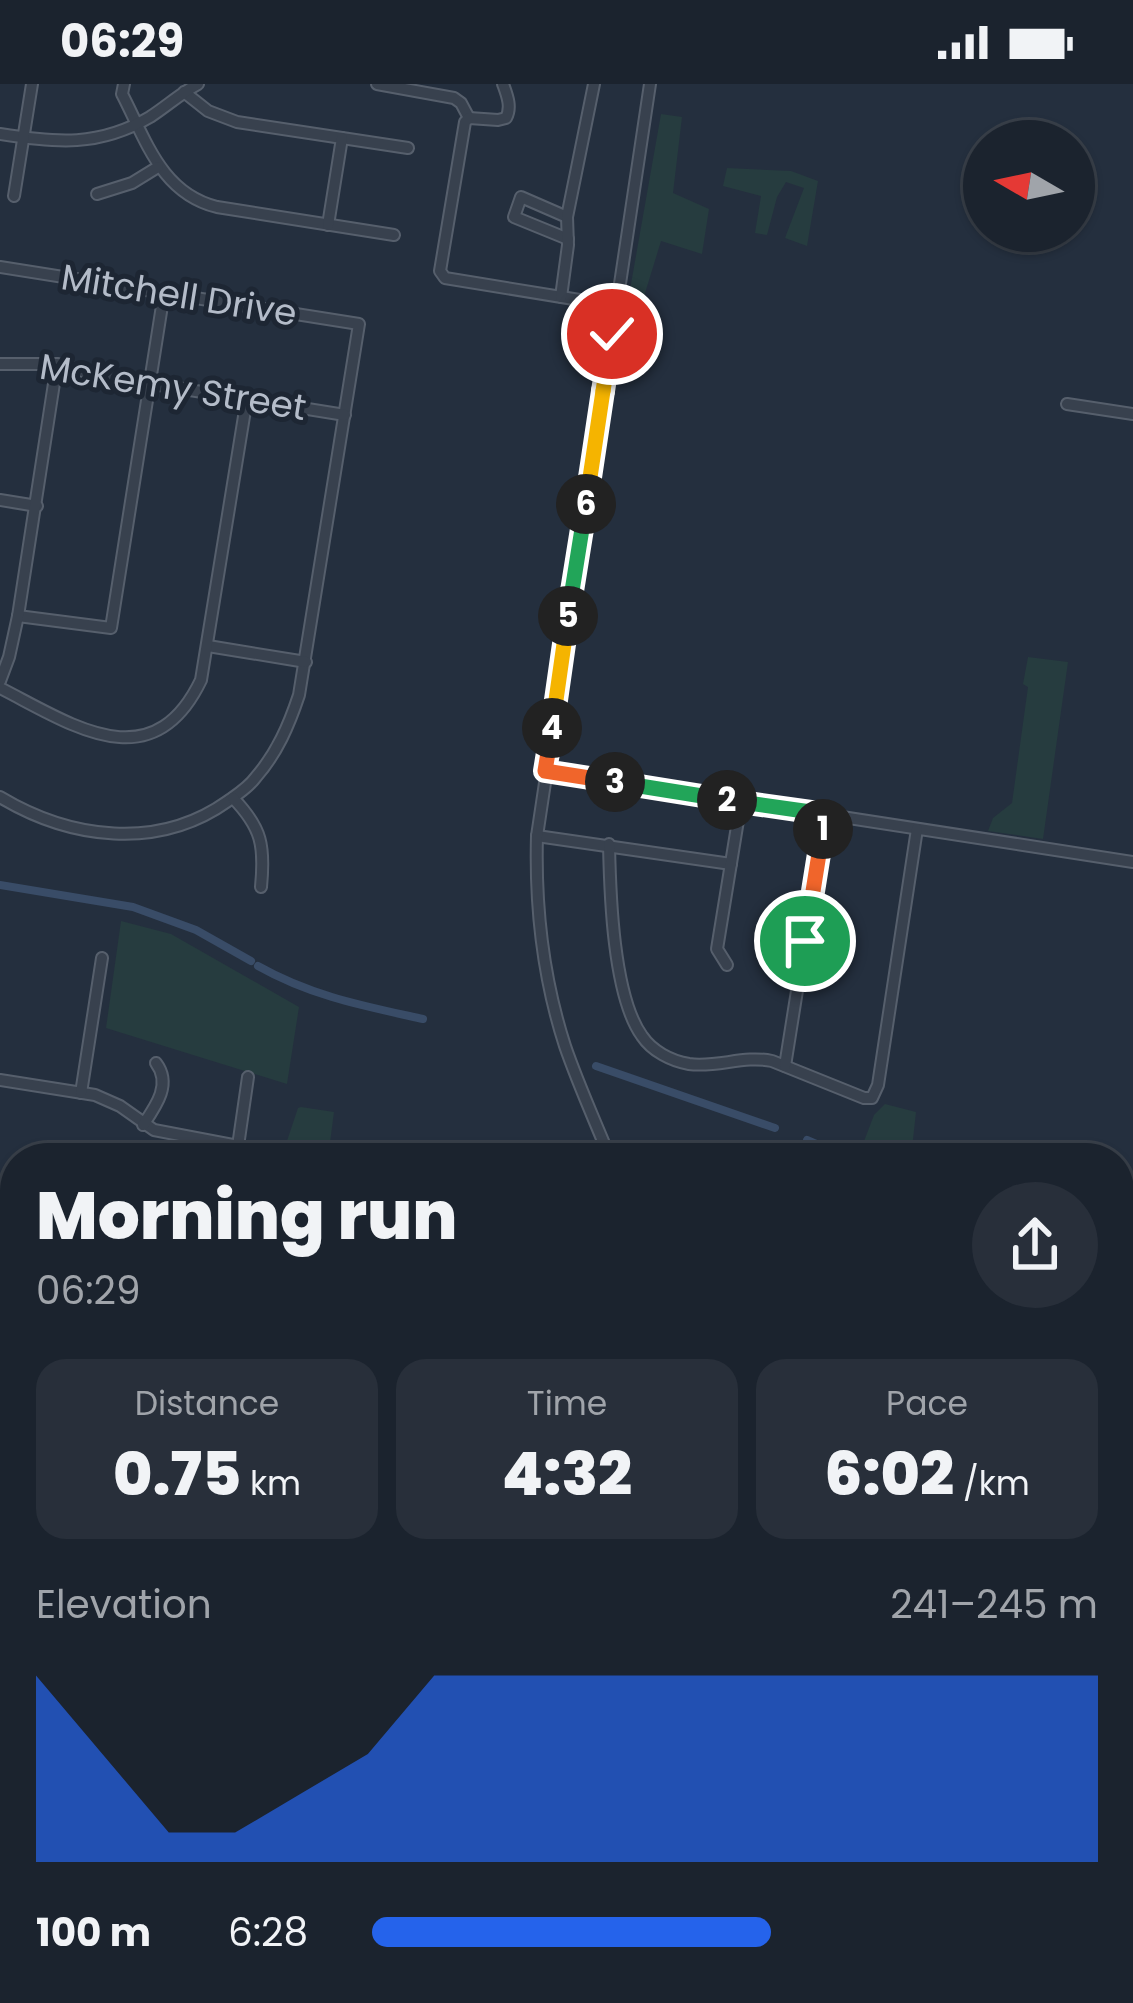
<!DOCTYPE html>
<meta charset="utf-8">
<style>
body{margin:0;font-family:Poppins,sans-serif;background:#282f3a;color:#f1f3f6;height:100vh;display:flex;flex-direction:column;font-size:45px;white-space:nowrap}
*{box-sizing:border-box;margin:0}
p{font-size:39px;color:#a0a4aa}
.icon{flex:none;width:66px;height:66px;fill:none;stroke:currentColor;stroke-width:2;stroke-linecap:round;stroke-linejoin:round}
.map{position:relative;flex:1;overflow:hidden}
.drawer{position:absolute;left:0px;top:1059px;width:1134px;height:861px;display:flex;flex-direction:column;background:#1b232e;border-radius:48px 48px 0 0;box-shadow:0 3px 9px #0004,0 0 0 3px #39404a}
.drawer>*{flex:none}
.needle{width:78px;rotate:279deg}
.tools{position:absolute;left:963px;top:36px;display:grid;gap:24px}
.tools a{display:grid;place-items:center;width:132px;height:132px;border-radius:50%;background:#1b232e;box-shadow:0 3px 9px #0004,0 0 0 3px #39404a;font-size:60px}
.pin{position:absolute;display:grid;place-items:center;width:102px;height:102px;color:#fff;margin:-51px;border:6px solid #fff;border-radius:50%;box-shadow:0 3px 12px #0007}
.km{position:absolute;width:60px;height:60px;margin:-30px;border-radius:50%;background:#222;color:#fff;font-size:33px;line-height:60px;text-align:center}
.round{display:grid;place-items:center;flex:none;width:126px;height:126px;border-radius:63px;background:#282f3a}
.headline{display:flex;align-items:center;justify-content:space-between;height:204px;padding:0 36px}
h1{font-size:66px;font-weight:800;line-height:90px}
.figures{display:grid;grid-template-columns:repeat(3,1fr);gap:18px;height:204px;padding:12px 36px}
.figures div{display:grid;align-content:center;border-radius:30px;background:#282f3a;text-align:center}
.figures b{font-size:60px;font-weight:800}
.figures small{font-size:33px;font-weight:400}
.figures p{font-size:33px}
.chart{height:336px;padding:24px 36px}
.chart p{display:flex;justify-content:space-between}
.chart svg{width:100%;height:216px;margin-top:12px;fill:#2563eb;opacity:.7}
ul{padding:0 36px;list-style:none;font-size:39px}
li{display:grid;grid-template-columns:192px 144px 1fr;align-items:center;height:90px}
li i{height:30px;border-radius:15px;background:#2563eb}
.status{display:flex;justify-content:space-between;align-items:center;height:84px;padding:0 60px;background:#1b232e;direction:ltr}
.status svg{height:33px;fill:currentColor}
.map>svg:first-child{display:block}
.green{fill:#263c3f}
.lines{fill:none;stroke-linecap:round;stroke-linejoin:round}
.canal{stroke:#394c67;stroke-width:8}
.minor-casing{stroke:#565f6c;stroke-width:14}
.major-casing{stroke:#414a57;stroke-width:15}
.minor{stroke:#38414e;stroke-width:10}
.major{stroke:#56606e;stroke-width:12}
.split-1-casing{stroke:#fff;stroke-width:24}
.split-2-casing{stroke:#fff;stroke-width:24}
.split-3-casing{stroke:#fff;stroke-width:24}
.split-4-casing{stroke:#fff;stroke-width:24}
.split-5-casing{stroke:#fff;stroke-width:24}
.split-6-casing{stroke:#fff;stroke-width:24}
.split-7-casing{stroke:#fff;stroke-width:24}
.split-8-casing{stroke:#fff;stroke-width:24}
.split-1{stroke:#f0652b;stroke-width:15}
.split-2{stroke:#22a559;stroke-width:15}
.split-3{stroke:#22a559;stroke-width:15}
.split-4{stroke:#f0652b;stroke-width:15}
.split-5{stroke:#f5b400;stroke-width:15}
.split-6{stroke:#22a559;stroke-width:15}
.split-7{stroke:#f5b400;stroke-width:15}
.split-8{stroke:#f5b400;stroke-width:15}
.labels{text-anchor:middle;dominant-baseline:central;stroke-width:10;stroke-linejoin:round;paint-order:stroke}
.street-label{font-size:36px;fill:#b4bcc9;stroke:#1d2633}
</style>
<div class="status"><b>06:29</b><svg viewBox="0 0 49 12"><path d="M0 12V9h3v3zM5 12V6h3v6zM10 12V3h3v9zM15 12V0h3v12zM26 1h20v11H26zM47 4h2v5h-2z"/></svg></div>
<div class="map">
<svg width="1133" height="1919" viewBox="0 0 1133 1919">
<rect width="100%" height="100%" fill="#242f3e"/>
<!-- green -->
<g class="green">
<polygon points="661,30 682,33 673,109 709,125 702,170 661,157 642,219 628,217"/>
<polygon points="727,84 791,87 818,97 807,162 785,154 804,104 786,98 777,113 767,151 755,149 761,112 723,102"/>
<polygon points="1028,573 1068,578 1043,755 988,747 993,734 1012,719 1028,603 1023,600"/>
<polygon points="121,837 171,850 299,923 287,1000 106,944"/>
<polygon points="885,1020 916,1028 911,1074 882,1074 861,1065 874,1031"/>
<polygon points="301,1023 334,1028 328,1074 289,1074 287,1057 298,1024"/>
</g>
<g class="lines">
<!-- canal -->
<g class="canal">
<polyline points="0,801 133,823 196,846 251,877"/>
<path d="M258,882c53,30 106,40 165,53"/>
<polyline points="596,982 775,1044"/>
<polyline points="807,1056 849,1074"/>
</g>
<defs>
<g id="minor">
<path d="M124,0l-2,10c24,46 39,99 95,113l177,28"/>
<polyline points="377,0 454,14 461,19 469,34"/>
<path d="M503,0c4,11 9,23 3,34l-8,2 -29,-2 -4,4 -25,149 5,7 147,24"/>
<polyline points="184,8 208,27 237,38 408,64"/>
<path d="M0,50c56,9 99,13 150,-17 17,-11 31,-24 48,-33"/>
<polyline points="97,110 132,99 158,83"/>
<polyline points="14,112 32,0"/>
<polyline points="567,133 521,113 514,133 568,155"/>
<polyline points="328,141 342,54"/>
<path d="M0,183l359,57 -60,371c-10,30 -22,58 -43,82 -7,10 -18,17 -28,24 -70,50 -158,38 -228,-4"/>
<polyline points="561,213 568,161 567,133 594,0"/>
<polyline points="0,280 57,280 96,291 345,331"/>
<polyline points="1067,320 1133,330"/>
<polyline points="0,416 37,422"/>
<polyline points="18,532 111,544 164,209"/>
<polyline points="208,562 306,578"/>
<polyline points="0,597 9,573 18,532 57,280"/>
<path d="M0,604c71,36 152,94 201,-8l46,-282"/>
<polyline points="545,687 1133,778"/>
<path d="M233,714c29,30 32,48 28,89"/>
<polyline points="537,752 731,780"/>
<path d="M609,760c1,50 4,152 33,192 10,15 29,25 47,28 28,4 55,-9 83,-3l92,37h8l6,-13 39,-256"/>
<polyline points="727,881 717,865 741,718"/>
<polyline points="785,982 825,731"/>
<polyline points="0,996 95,1011 120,1022 154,1046 238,1062 248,993"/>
<polyline points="81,1009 102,874"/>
<path d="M143,1041c13,-19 29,-41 13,-62"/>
<path d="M610,1074c-15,-37 -32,-74 -45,-112 -22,-68 -30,-139 -28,-210l113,-752"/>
<polyline points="0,1113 15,1116"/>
<polyline points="1119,1194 1133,1200"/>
<polyline points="0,1264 15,1211"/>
<polyline points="0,1529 15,1531"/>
<polyline points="0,1887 15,1889"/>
<polyline points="111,1905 199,1919"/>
<polyline points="312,1919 314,1905"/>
<polyline points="613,1919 615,1905"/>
</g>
<g id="major">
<polyline points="1119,1590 1133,1500"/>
<polyline points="1119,1716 1133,1624"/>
<polyline points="1071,1919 1073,1905"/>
<polyline points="1089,1919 1091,1905"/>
</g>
</defs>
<!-- minor casing -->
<use href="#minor" class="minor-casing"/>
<!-- major casing -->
<use href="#major" class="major-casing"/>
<!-- minor -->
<use href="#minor" class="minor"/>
<!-- major -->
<use href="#major" class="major"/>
</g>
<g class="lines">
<defs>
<polyline id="split-1" points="805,857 823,745"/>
<polyline id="split-2" points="727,716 825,730 823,745"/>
<polyline id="split-3" points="615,698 727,716"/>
<polyline id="split-4" points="552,644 545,687 615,698"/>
<polyline id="split-5" points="552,644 568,532"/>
<polyline id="split-6" points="568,532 586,420"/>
<polyline id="split-7" points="586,420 603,307"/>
<polyline id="split-8" points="603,307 612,250"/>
</defs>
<!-- split-1 casing -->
<use href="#split-1" class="split-1-casing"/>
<!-- split-2 casing -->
<use href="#split-2" class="split-2-casing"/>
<!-- split-3 casing -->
<use href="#split-3" class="split-3-casing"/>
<!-- split-4 casing -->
<use href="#split-4" class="split-4-casing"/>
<!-- split-5 casing -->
<use href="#split-5" class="split-5-casing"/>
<!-- split-6 casing -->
<use href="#split-6" class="split-6-casing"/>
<!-- split-7 casing -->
<use href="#split-7" class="split-7-casing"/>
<!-- split-8 casing -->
<use href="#split-8" class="split-8-casing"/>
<!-- split-1 -->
<use href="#split-1" class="split-1"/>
<!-- split-2 -->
<use href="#split-2" class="split-2"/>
<!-- split-3 -->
<use href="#split-3" class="split-3"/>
<!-- split-4 -->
<use href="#split-4" class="split-4"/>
<!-- split-5 -->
<use href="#split-5" class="split-5"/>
<!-- split-6 -->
<use href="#split-6" class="split-6"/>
<!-- split-7 -->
<use href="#split-7" class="split-7"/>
<!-- split-8 -->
<use href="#split-8" class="split-8"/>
</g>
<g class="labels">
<!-- street labels -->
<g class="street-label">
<text transform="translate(179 211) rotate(9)">Mitchell Drive</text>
<text transform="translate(173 303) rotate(9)">McKemy Street</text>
</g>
</g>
</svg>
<div class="tools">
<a><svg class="needle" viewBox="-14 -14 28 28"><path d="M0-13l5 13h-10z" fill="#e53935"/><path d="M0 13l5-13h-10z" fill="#a0a4aa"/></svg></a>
</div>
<div class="pin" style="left:805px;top:857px;background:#1e9e55"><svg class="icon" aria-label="arrive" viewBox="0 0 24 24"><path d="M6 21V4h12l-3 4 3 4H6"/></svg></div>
<div class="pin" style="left:612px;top:250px;background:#d93025"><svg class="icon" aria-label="check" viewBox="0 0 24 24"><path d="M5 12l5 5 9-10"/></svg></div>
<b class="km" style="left:823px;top:745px">1</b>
<b class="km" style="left:727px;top:716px">2</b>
<b class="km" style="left:615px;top:698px">3</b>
<b class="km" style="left:552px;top:644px">4</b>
<b class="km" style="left:568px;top:532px">5</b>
<b class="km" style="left:586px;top:420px">6</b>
<section class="drawer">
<div class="headline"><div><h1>Morning run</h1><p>06:29</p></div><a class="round"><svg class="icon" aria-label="share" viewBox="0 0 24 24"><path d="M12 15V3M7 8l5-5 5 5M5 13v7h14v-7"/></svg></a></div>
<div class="figures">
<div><p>Distance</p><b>0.75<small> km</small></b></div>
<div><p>Time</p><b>4:32</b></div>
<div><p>Pace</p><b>6:02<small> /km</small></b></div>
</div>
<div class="chart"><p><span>Elevation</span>241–245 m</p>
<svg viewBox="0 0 160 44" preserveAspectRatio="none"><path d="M0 44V6L10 22L20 38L30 38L40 30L50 22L60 6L70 6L80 6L90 6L100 6L110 6L120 6L130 6L140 6L150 6L160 6V44z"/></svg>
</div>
<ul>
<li><b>100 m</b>6:28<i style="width:55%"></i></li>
</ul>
</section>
</div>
